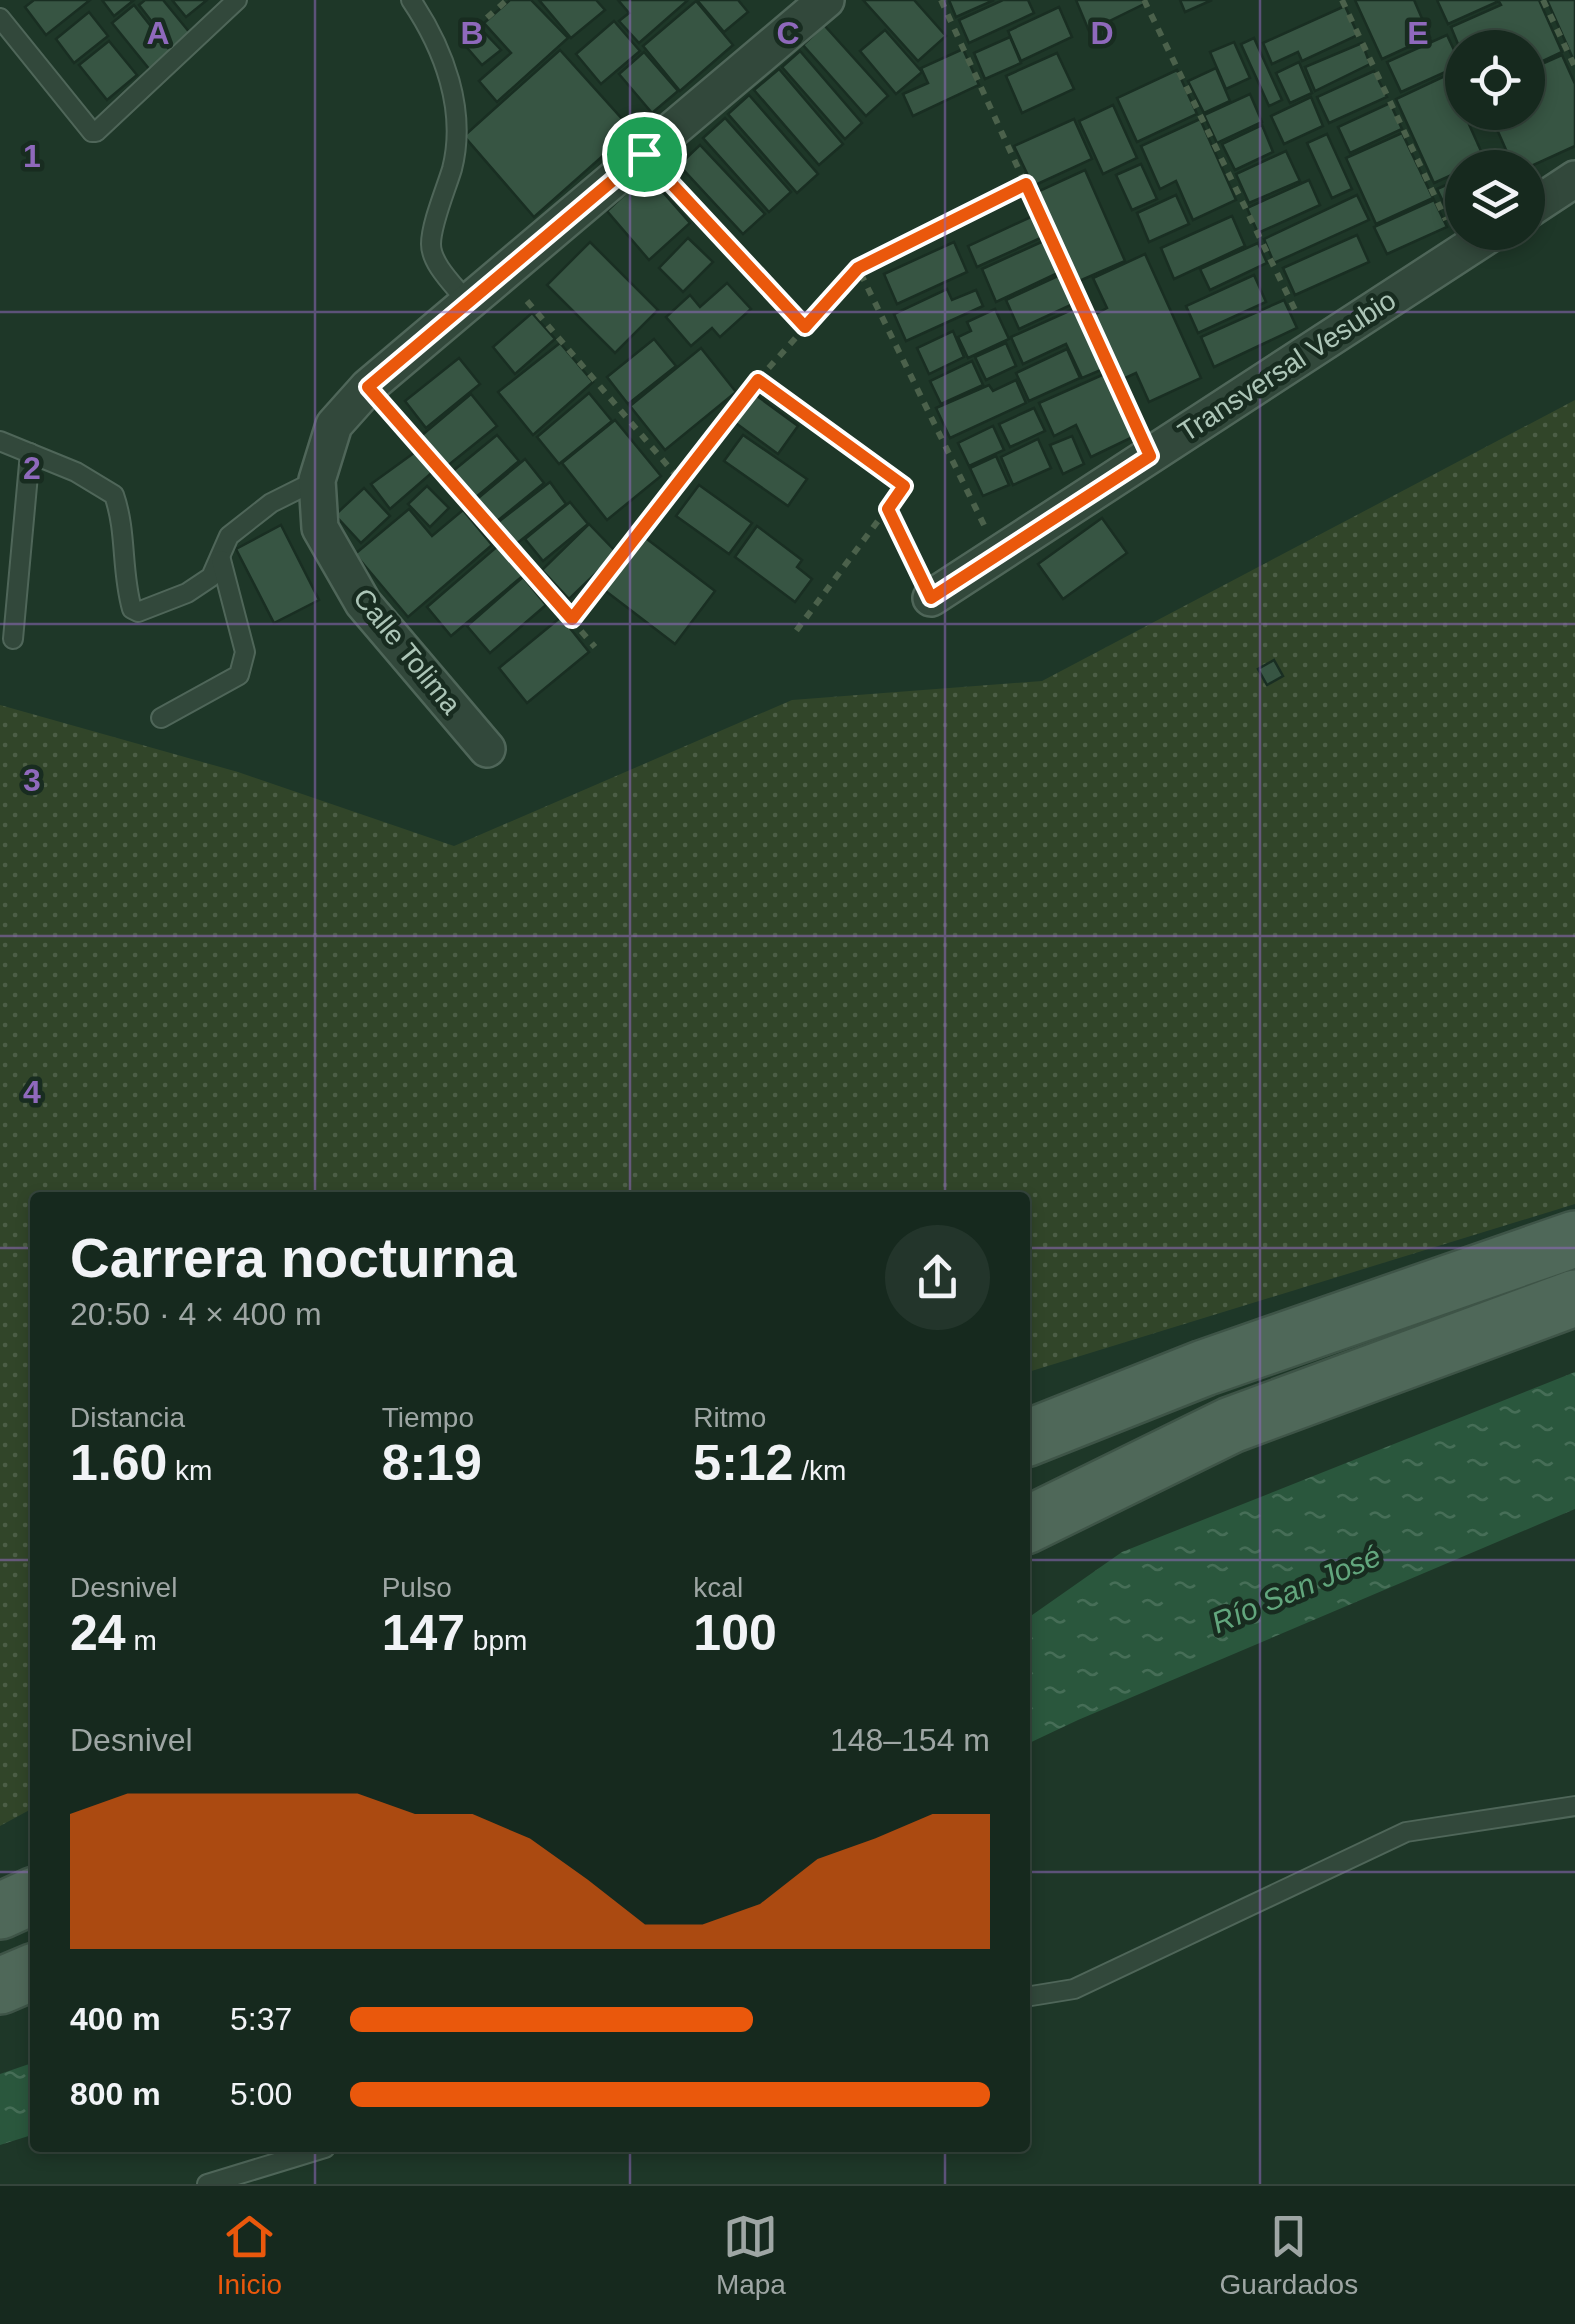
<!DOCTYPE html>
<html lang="es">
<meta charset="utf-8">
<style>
body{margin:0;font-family:Helvetica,sans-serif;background:#23352b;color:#f1f3f6;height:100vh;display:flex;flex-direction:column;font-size:38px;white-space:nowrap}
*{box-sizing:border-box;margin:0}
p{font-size:32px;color:#9ea6a4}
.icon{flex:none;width:55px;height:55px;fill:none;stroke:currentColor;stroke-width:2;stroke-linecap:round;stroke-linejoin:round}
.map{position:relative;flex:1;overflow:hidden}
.panel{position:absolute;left:30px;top:1192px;width:1000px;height:960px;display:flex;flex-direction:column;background:#16291e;border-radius:10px;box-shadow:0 5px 15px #0003,0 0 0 2px #35453c}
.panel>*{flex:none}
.fabs{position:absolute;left:1445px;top:30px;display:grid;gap:20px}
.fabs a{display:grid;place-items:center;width:100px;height:100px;border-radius:50%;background:#16291e;box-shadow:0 5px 15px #0003,0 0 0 2px #35453c;font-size:50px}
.pin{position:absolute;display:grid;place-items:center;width:85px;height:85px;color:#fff;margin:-42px;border:5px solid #fff;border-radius:50%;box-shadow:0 2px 10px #0007}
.round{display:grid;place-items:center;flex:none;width:105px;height:105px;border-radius:52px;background:#23352b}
.summary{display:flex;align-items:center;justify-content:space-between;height:170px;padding:0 40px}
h1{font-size:55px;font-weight:600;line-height:75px}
.stats{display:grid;grid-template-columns:repeat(3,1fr);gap:15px;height:170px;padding:10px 40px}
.stats div{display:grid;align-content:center}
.stats b{font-size:50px;font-weight:600}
.stats small{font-size:28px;font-weight:400}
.stats p{font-size:28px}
.chart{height:280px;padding:20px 40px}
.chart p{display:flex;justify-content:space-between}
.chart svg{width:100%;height:180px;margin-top:10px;fill:#ea580c;opacity:.7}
ul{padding:0 40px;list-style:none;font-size:32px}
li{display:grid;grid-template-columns:160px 120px 1fr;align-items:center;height:75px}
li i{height:25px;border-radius:12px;background:#ea580c}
.menu{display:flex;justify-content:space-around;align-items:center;height:140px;border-top:2px solid #35453c;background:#16291e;font-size:28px;color:#9ea6a4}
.menu a{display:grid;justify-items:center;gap:5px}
.menu .active{color:#ea580c}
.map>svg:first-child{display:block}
.green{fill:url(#green-dots)}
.water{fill:url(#water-ripples)}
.building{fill:#375543;stroke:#192e22;stroke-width:2.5}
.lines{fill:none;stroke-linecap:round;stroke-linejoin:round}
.service-casing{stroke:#4f6659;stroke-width:22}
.minor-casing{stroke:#4f6659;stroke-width:40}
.primary-casing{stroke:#3e5447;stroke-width:60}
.path{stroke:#4b614b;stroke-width:6;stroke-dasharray:8 8;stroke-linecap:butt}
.service{stroke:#32483b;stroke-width:18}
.minor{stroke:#32483b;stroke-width:35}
.primary{stroke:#4f6859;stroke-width:55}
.route-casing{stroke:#fff;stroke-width:20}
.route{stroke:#ea580c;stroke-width:12}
.grid{fill:none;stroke:#8f69bc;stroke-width:2.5;stroke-opacity:0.55}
.labels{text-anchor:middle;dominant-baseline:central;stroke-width:9;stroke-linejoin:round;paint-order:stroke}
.street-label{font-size:28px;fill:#acc5b7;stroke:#182c20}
.water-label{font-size:30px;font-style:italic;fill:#62a67d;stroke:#182c20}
.grid-label{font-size:32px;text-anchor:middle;font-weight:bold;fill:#8f69bc;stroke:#182c20;stroke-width:9;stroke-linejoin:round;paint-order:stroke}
</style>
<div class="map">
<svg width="1575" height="2184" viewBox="0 0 1575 2184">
<defs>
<pattern id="green-dots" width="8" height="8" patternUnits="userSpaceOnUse" patternTransform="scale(2.5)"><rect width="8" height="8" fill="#314529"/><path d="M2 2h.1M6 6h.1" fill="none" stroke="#4c5e46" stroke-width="1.8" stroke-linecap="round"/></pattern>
<pattern id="water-ripples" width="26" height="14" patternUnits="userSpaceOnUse" patternTransform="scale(2.5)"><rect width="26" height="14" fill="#2a573d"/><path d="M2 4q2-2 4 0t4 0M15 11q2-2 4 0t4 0" fill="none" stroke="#466e57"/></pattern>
</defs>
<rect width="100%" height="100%" fill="#1e3728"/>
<!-- green -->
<polygon class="green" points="1575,400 1575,1204 1025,1373 1025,1198 35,1198 35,1807 0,1826 0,705 238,772 454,846 792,700 1042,681"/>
<!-- water -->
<g class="water">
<polygon points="1575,1372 1575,1509 1078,1720 1025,1745 1025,1620 1122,1552"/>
<polygon points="35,2062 35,2134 0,2145 0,2074"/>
</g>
<!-- building -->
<g class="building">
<polygon points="34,0 90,0 46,35 25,7"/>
<polygon points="102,0 134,0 114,16"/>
<polygon points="145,0 163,0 190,33 172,48 139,5"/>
<polygon points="172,0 207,0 186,17"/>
<polygon points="510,0 531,0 568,38 497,102 479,81 511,53 484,23"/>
<polygon points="539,0 596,0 605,10 571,38"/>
<polygon points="618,0 688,0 639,43 619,21 629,13"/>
<polygon points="697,0 738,0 748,12 724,32"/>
<polygon points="863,0 914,0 946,36 918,61"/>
<polygon points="949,0 994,0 956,17"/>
<polygon points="1003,0 1028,0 1034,13 969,43 959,20"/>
<polygon points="1076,0 1142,0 1144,4 1089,31"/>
<polygon points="1180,0 1212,0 1185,12"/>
<polygon points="1355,0 1414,0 1430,37 1382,59"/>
<polygon points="1437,0 1498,0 1499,1 1448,24"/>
<polygon points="1498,0 1539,0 1562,52 1528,68 1528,48 1462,48 1462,54 1451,27 1501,5"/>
<polygon points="1547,0 1575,0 1575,63"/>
<polygon points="696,1 733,45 680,91 643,46"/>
<polygon points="134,5 172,53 150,70 112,23"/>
<polygon points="1345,6 1358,35 1302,61 1298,52 1272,64 1263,43"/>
<polygon points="1059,7 1072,37 1021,61 1008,31"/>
<polygon points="89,12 108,36 74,63 56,39"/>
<polygon points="614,21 640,51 601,84 576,54"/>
<polygon points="824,25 888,96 866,116 803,45"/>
<polygon points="481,29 501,50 482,65 463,43"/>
<polygon points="885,30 922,72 896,94 860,51"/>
<polygon points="1447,35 1461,65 1401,92 1387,62"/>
<polygon points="1010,37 1021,63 985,79 974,53"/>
<polygon points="1254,38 1282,100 1269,106 1241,44"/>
<polygon points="109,41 137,75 107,100 79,65"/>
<polygon points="1234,42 1250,78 1226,89 1210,52"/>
<polygon points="1362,43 1370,64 1315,91 1305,67"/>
<polygon points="963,49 979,85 913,116 903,94 928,83 921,68"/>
<polygon points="560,50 632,130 534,217 464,136"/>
<polygon points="800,51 862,123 845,139 782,67"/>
<polygon points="644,52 678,91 652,113 619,74"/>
<polygon points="1057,53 1074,89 1022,113 1006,76"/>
<polygon points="1562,55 1575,84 1575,146 1527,168 1514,168 1492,118 1475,126 1468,112 1528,112 1528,70"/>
<polygon points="1299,62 1312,93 1290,103 1276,73"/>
<polygon points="1216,68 1230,101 1204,113 1188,81"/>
<polygon points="779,69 843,144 819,165 754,90"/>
<polygon points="1177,70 1197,114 1137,142 1117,98"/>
<polygon points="1374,71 1387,97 1329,123 1317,97"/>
<polygon points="1447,75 1485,160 1434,183 1396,99"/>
<polygon points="1250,94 1262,122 1217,143 1204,115"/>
<polygon points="749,95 818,174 797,193 728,114"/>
<polygon points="1311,97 1323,126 1284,144 1271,116"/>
<polygon points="1390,103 1402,129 1350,153 1338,127"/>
<polygon points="1113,105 1137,158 1103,174 1079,121"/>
<polygon points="725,118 791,192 769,212 703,138"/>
<polygon points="1074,119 1092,159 1033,186 1014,146"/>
<polygon points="1200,119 1236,200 1193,220 1176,181 1160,189 1141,146"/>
<polygon points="1262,125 1273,152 1235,170 1222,144"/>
<polygon points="1402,133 1433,198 1376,224 1346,158"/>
<polygon points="1327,134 1352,189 1332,198 1307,143"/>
<polygon points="700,145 765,214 743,234 679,165"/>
<polygon points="1286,151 1300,181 1249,203 1236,174"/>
<polygon points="1141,164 1157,199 1132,210 1116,175"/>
<polygon points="1085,170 1125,261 1077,282 1037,192"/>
<polygon points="647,174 690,223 649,260 607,211"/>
<polygon points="1462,178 1462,218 1453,223 1437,189"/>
<polygon points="1309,180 1320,205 1258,233 1247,208"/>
<polygon points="1176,195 1189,224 1149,242 1137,213"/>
<polygon points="1357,195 1369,220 1274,263 1264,239"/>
<polygon points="1434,200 1447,227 1387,254 1374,227"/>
<polygon points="1035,215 1045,236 977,267 968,246"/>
<polygon points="1232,216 1245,246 1174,279 1161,248"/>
<polygon points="1357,235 1369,262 1295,295 1283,268"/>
<polygon points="688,238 713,262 683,292 659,268"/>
<polygon points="1048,239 1062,271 996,302 982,269"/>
<polygon points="590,242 658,310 615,353 547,285"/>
<polygon points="954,242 967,272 897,304 884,274"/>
<polygon points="1258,243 1267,263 1210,290 1200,269"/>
<polygon points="1145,254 1201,378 1149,402 1136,373 1123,379 1094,315 1107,308 1093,278"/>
<polygon points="1060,275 1073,304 1019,329 1006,300"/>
<polygon points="1254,275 1266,302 1198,333 1186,306"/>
<polygon points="727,283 751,309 720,337 712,328 691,346 666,317 690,295 700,307"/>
<polygon points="947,289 952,300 976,290 983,306 906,341 894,314"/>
<polygon points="1284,300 1297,328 1214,367 1201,337"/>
<polygon points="1078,307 1108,367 1082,378 1066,344 1023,364 1011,337"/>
<polygon points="995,309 1009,339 968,358 958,337 971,331 967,322"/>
<polygon points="532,313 555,339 515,374 493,347"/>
<polygon points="953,331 964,357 929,374 917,348"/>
<polygon points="654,339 676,366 628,404 607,377"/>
<polygon points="560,343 593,382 533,435 498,392"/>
<polygon points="1006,343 1016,366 986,380 975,357"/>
<polygon points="701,348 736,392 665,450 630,406"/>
<polygon points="1067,349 1080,378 1029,401 1016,373"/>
<polygon points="459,358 480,384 426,428 405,401"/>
<polygon points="972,361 983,385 941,404 930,381"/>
<polygon points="1109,372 1139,434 1091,457 1076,425 1054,436 1039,403"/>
<polygon points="1016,380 1026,403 950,438 936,408 989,385 993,391"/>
<polygon points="589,393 612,421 559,464 537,437"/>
<polygon points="753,393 798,426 778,454 733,421"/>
<polygon points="471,394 497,426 446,467 421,436"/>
<polygon points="1034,408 1045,431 1010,447 999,424"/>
<polygon points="615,420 661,476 607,520 562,463"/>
<polygon points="993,426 1004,450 969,466 958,443"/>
<polygon points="497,435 519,461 475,498 453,471"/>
<polygon points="743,435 807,479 788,506 724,461"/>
<polygon points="1072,436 1084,464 1063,474 1050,445"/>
<polygon points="1038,439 1051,468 1013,485 1001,457"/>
<polygon points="418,450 435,470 390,509 371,484"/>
<polygon points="996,456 1009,485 983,496 970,468"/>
<polygon points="525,459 544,483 496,522 477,499"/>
<polygon points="550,482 566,504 515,545 497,523"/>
<polygon points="699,485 752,523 729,554 676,516"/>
<polygon points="427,486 449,508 430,527 408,504"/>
<polygon points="364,488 390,516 361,543 335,515"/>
<polygon points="570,502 588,524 543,561 525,539"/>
<polygon points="409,509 432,536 463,510 492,545 408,617 355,554"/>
<polygon points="1102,518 1127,553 1063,599 1038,564"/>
<polygon points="589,524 617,553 569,599 542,570"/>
<polygon points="281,525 319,600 274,623 236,549"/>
<polygon points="757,526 802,560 797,567 812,579 795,602 735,557"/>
<polygon points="643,536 715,591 675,644 603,589"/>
<polygon points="500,544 525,574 451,636 427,607"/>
<polygon points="523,577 546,605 490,653 467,626"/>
<polygon points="561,617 589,652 527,703 499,668"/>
<polygon points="1274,660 1283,676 1267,685 1258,669"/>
</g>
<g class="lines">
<defs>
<g id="service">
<path d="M411,0c33,49 56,110 41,169 -6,20 -21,55 -21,75 0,21 25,43 37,59"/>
<polyline points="0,18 92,132 96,132 237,0"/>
<path d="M0,441l76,31 38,23c13,37 7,76 18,114l6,3 49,-19 24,-16 18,-41 42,-33 46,-23"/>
<polyline points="13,639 30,453"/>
<polyline points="161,718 239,675 245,652 221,560"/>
<polyline points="1025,1997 1074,1989 1406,1832 1575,1806"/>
<polyline points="207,2184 325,2148"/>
</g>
<g id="minor">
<polyline points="1528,210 1575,179"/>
<polyline points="931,598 1493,232"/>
<polyline points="487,749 363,603 320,528 317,480 334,425 368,387 826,0"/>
</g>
<g id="primary">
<polyline points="1025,1439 1204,1368 1575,1239"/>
<polyline points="1025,1526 1231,1425 1575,1298"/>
<polyline points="0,1911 35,1895"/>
<polyline points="0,1986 35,1971"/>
</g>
</defs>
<!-- service casing -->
<use href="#service" class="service-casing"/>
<!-- minor casing -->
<use href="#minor" class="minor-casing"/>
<!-- primary casing -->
<use href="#primary" class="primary-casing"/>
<!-- path -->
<g class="path">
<polyline points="941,0 1135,423"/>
<polyline points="1144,0 1298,316"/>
<polyline points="1342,0 1446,220"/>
<polyline points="1543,0 1575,67"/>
<polyline points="463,39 507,0"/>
<polyline points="669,180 805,327"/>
<polyline points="527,301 680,480"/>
<polyline points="758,380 858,268"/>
<polyline points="392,414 595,647"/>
<polyline points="888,509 915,566"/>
<polyline points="984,525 858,268 1026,184"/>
<polyline points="571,619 758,380 904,486 796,631"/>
</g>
<!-- service -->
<use href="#service" class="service"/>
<!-- minor -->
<use href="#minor" class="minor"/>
<!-- primary -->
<use href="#primary" class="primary"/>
</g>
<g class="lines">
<defs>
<polygon id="route" points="644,154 805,327 858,268 1026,184 1150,456 931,598 888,509 904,486 758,380 572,619 368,387"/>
</defs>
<!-- route casing -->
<use href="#route" class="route-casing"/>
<!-- route -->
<use href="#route" class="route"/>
</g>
<!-- grid -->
<path class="grid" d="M315,0v1198M630,0v1198M945,0v1198M1260,0v2184M0,312h1575M0,624h1575M0,936h1575M0,1248h35M1025,1248h550M0,1560h35M1025,1560h550M0,1872h35M1025,1872h550M315,2148v36M630,2148v36M945,2148v36"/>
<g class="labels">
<!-- street labels -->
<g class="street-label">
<text transform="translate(1287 366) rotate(-33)">Transversal Vesubio</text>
<text transform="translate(407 651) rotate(51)">Calle Tolima</text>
</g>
<!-- water labels -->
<g class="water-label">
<text transform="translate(1296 1589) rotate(-23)">Río San José</text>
</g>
</g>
<g class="grid-label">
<text x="158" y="44">A</text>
<text x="472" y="44">B</text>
<text x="788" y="44">C</text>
<text x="1102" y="44">D</text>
<text x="1418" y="44">E</text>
<text x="32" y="167">1</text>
<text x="32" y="479">2</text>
<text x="32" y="791">3</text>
<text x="32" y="1103">4</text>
</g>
</svg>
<div class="fabs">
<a><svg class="icon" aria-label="locate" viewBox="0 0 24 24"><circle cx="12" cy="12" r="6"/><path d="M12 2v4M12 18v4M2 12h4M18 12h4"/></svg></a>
<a><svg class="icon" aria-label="layers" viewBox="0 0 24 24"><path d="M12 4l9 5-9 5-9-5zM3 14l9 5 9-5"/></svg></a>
</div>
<div class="pin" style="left:644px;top:154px;background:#1e9e55"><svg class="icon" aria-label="arrive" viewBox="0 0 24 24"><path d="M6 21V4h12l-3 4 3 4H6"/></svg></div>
<section class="panel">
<div class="summary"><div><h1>Carrera nocturna</h1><p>20:50 · 4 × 400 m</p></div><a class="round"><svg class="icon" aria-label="share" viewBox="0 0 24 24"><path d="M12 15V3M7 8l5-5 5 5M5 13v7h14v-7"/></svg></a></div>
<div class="stats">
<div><p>Distancia</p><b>1.60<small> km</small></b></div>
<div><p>Tiempo</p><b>8:19</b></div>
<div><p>Ritmo</p><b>5:12<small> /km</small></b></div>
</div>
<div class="stats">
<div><p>Desnivel</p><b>24<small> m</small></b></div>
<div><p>Pulso</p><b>147<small> bpm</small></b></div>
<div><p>kcal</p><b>100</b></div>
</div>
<div class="chart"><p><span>Desnivel</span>148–154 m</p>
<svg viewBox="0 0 160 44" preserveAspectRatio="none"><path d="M0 44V11L10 6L20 6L30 6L40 6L50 6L60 11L70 11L80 17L90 27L100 38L110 38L120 33L130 22L140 17L150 11L160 11V44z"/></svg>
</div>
<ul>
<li><b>400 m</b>5:37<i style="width:63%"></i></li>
<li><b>800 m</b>5:00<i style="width:100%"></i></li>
</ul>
</section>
</div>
<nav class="menu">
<a class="active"><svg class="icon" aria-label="home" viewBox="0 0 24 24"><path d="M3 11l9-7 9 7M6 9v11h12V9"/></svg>Inicio</a>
<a><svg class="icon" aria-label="map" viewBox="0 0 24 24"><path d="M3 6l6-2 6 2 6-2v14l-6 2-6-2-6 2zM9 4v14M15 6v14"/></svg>Mapa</a>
<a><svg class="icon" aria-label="saved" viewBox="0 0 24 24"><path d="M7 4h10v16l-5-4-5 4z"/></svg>Guardados</a>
</nav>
